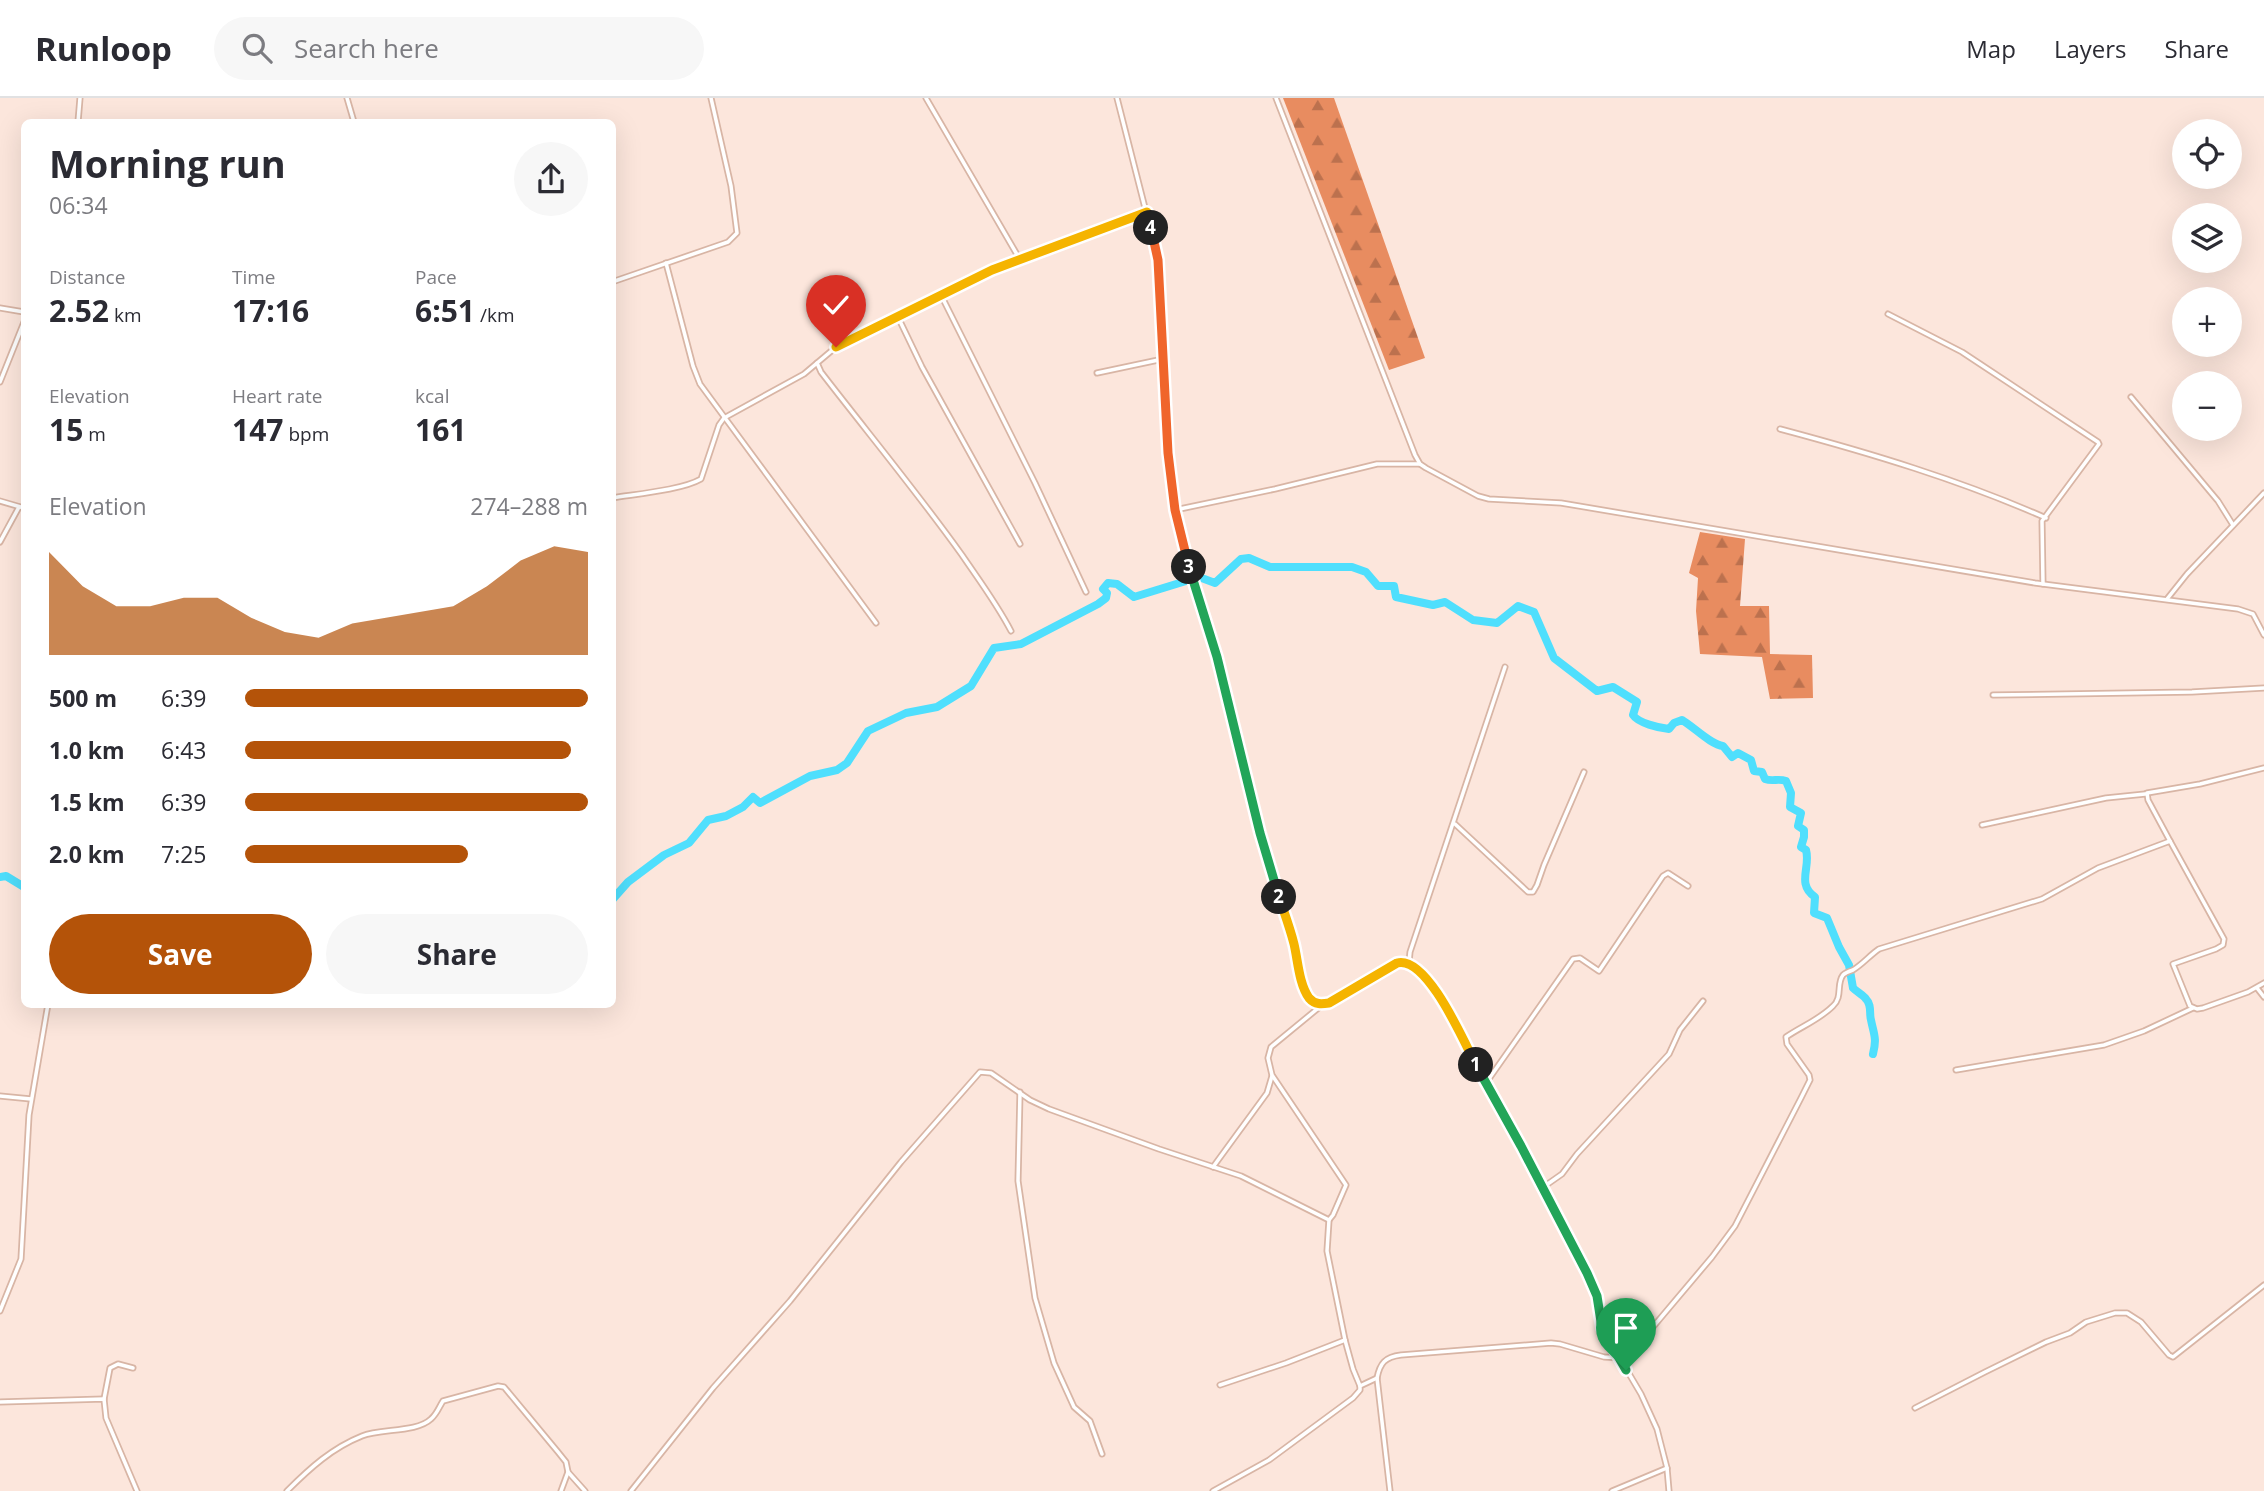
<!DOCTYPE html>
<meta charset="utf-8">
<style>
body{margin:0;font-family:"Open Sans",sans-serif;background:#f7f7f7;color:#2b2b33;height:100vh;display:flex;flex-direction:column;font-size:26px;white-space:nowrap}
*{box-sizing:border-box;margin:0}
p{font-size:23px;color:#7c7c81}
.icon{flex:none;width:38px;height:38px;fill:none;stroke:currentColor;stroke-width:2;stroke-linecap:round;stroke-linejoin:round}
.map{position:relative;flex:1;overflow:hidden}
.details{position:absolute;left:21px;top:21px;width:595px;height:889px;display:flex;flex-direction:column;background:#fff;border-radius:10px;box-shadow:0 7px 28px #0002}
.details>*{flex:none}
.tools{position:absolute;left:2172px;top:21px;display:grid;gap:14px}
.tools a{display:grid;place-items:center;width:70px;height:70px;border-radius:50%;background:#fff;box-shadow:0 7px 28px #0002;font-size:35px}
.pin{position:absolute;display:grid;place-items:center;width:60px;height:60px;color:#fff;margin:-72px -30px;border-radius:50% 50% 50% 0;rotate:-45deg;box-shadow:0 0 7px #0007}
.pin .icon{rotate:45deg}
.km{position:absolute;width:35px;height:35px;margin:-18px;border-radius:50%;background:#222;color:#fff;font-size:19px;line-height:35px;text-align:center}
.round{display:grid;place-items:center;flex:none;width:74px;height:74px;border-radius:37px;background:#f7f7f7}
.overview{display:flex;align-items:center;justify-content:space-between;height:119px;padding:0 28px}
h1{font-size:38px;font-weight:700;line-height:52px}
.stats{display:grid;grid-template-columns:repeat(3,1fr);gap:10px;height:119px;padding:7px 28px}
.stats div{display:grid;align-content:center}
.stats b{font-size:30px;font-weight:700}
.stats small{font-size:19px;font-weight:400}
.stats p{font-size:19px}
.chart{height:196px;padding:14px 28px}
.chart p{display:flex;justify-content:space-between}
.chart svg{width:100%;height:126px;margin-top:7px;fill:#b45309;opacity:.7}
.action{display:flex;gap:14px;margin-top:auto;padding:14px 28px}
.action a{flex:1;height:80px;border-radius:42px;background:#b45309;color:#fff;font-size:28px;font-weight:700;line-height:80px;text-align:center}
.action a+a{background:#f7f7f7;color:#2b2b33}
ul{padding:0 28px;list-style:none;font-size:23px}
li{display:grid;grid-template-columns:112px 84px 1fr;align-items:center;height:52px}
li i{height:18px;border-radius:9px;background:#b45309}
header{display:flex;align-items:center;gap:42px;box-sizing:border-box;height:98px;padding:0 35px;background:#fff;border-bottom:2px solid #e1e1e2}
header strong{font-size:33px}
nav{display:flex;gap:38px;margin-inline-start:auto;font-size:24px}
.search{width:490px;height:63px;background:#f7f7f7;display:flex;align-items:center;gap:18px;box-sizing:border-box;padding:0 24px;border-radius:38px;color:#7c7c81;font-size:26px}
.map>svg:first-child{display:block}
.forest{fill:url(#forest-firs)}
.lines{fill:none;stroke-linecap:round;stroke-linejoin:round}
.river{stroke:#4fdffd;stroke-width:8}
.street-casing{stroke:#d8b5a5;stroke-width:7}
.street{stroke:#fff;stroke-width:3.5}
.split-1-casing{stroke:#fff;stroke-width:14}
.split-2-casing{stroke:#fff;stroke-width:14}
.split-3-casing{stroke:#fff;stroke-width:14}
.split-4-casing{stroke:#fff;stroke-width:14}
.split-5-casing{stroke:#fff;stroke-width:14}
.split-1{stroke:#22a559;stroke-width:9}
.split-2{stroke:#f5b400;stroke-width:9}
.split-3{stroke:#22a559;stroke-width:9}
.split-4{stroke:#f0652b;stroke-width:9}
.split-5{stroke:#f5b400;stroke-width:9}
</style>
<header>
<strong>Runloop</strong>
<div class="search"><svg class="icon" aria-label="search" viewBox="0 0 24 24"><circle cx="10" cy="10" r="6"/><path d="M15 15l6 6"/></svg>Search here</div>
<nav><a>Map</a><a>Layers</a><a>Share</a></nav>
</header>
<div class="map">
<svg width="2264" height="1393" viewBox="0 0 2264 1393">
<defs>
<pattern id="forest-firs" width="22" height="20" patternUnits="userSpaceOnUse" patternTransform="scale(1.75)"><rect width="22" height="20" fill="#e88c60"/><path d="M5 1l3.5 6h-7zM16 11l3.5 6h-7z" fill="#bc714e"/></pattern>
</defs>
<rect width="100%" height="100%" fill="#fce6dc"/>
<!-- forest -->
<g class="forest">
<polygon points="1283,0 1334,0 1425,260 1389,272"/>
<polygon points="1700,434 1745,441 1740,508 1769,508 1770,556 1812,557 1813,600 1770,601 1762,559 1700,556 1696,513 1698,480 1689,475"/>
</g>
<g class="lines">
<!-- river -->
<g class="river">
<polyline points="0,779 6,778 24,789"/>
<path d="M612,802l16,-18 36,-27 25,-12 19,-23 18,-4 17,-9 10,-10 7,6 50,-27 27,-6 10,-7 21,-32 38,-18 31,-6 34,-21 23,-38 27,-4 77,-40 8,-6 1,-5 -4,-4 5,-6 9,1 17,13 65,-20 16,6 26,-24 8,-1 21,9h82l14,5 12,14h16l2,11 37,8 12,-3 28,18 24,3 21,-17 16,6 20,46 43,33 16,-4 24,15 -4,13c5,8 26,13 36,14l5,-6 8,-3c12,7 29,25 41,26l9,11 6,-4 13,7 3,11 8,1 3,7c8,3 13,-1 21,2l5,12 -1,14 11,6 -3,13 6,4v7l-3,10 5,3c5,17 -10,34 9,47l-1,16 13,5 12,29 10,18 4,23c4,4 10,7 13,11 6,6 3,14 5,21 3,15 6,18 2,34"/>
</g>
<defs>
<g id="street">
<polyline points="347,0 354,24"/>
<polyline points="926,0 1019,160"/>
<polyline points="1117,0 1158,161 1168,355 1175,412 1191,479 1217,559 1264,751 1292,837 1304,887 1307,897 1313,904 1323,906 1329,905 1402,863 1416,869 1430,884 1521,1048 1592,1185 1599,1205 1602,1230 1641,1296 1657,1331 1667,1370 1669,1393"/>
<polyline points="1276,0 1415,357 1420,366 1426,370 1478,398 1489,401 1561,405 2035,485 2238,511 2253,516 2264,537"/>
<polyline points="78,24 80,0"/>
<polyline points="666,165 693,268 700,286 876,525"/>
<polyline points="612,184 728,144 737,135 731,88 711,0"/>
<polyline points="941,197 1035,385 1086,494"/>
<polyline points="0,210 24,214"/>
<polyline points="1888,216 1962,254 2098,344 2099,346 2042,423 2043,486"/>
<polyline points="898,219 922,269 1020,446"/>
<path d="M817,265l4,9c47,61 96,120 141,183 17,25 35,49 49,76"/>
<polyline points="1097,275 1163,261"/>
<polyline points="0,284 24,224"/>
<polyline points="2131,299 2218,403 2233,427"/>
<path d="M1780,331c90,24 180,51 266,89"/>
<path d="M612,400c24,-4 70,-8 89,-19l18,-54 5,-7 80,-44 32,-27 156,-77 154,-58"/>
<polyline points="0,403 24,410"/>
<polyline points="1175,412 1275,391 1377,366 1419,366"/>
<polyline points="0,444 19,409"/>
<polyline points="2167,501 2187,476 2264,395"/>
<polyline points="1993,597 2192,594 2264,590"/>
<polyline points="1455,726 1528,794 1533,794 1537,787 1544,767 1584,674"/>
<polyline points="1982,727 2106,700 2145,696"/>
<polyline points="2170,743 2148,702 2147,695 2200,686 2264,670"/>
<polyline points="1409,864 1410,854 1505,569"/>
<polyline points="2257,890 2264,899"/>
<polyline points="1956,972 2104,947 2144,933 2193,910"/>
<polyline points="1486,985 1573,861 1580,860 1599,873 1663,778 1668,775 1688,788"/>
<polyline points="1020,994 1018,1083 1035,1200 1054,1265 1074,1309 1090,1323 1102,1356"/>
<polyline points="0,998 31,1001"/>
<polyline points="1213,1069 1267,995 1272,978"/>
<polyline points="1542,1090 1562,1076 1577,1056 1669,956 1680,932 1703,903"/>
<polyline points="1329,1122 1327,1153 1345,1242 1353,1271 1360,1288"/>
<polyline points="0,1213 21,1161 29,1017 48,906"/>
<polyline points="1220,1287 1286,1265 1345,1242"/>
<polyline points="104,1301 110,1270 118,1266 133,1270"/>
<polyline points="0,1304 104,1301 106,1320 137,1393"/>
<polyline points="1915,1310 1985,1274 2046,1244 2070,1235 2086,1224 2115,1215 2127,1215 2141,1224 2169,1257 2173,1259 2264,1187"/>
<path d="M287,1393c23,-23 45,-43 75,-55 19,-8 54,-3 69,-17 6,-5 8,-12 12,-18l55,-15 6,1 54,65 8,10 2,10 17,19"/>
<polyline points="561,1393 568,1374"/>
<polyline points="631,1393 713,1290 790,1203 901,1064 980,974 991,975 1030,1002 1049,1011 1159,1051 1241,1078 1329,1122 1333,1117 1346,1087 1272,977 1268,960 1271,949 1322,907"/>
<polyline points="1213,1393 1269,1362 1353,1300 1360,1292 1360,1288 1377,1280"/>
<path d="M1390,1393l-13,-113c3,-15 8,-21 24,-23l150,-12 9,1 44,13 19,1 19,-18 70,-83 23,-31 66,-128 9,-18 -1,-5 -22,-31 -1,-7c16,-11 33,-17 47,-31 10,-9 3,-22 10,-31 2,-2 7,-4 10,-5 10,-6 17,-15 26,-21l163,-50 56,-31 72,-27 54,98 -1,6 -7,4 -43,15 17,42 7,3 6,-1 45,-16 16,-9"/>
<polyline points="1612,1393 1667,1370"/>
</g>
</defs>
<!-- street casing -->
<use href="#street" class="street-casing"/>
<!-- street -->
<use href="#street" class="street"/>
</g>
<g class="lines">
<defs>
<polyline id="split-1" points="1476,967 1521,1048 1587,1175 1597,1198 1602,1230 1626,1272"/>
<path id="split-2" d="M1279,799c5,15 11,31 15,47 4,17 5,40 15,54 6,7 13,6 20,5l68,-40c30,-8 67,79 79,102"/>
<polyline id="split-3" points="1189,469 1217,559 1260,735 1279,799"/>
<polyline id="split-4" points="1151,130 1158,162 1168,355 1175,412 1189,469"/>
<polyline id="split-5" points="836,249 992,172 1147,114 1151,130"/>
</defs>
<!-- split-1 casing -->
<use href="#split-1" class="split-1-casing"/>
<!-- split-2 casing -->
<use href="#split-2" class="split-2-casing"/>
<!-- split-3 casing -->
<use href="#split-3" class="split-3-casing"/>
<!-- split-4 casing -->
<use href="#split-4" class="split-4-casing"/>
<!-- split-5 casing -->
<use href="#split-5" class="split-5-casing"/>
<!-- split-1 -->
<use href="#split-1" class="split-1"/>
<!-- split-2 -->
<use href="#split-2" class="split-2"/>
<!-- split-3 -->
<use href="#split-3" class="split-3"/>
<!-- split-4 -->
<use href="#split-4" class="split-4"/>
<!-- split-5 -->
<use href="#split-5" class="split-5"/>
</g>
</svg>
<div class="tools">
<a><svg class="icon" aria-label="locate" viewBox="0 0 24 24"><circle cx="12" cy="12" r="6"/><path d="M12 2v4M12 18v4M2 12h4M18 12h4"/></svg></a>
<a><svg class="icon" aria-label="layers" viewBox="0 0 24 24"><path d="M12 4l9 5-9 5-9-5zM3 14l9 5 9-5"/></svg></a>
<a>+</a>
<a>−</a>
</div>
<div class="pin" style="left:1626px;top:1272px;background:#1e9e55"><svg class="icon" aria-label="arrive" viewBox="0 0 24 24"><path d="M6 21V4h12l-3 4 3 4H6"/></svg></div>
<div class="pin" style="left:836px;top:249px;background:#d93025"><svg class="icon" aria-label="check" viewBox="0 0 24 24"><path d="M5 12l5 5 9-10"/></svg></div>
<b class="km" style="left:1476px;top:967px">1</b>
<b class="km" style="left:1279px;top:799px">2</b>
<b class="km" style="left:1189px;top:469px">3</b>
<b class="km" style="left:1151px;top:130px">4</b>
<section class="details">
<div class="overview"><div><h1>Morning run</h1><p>06:34</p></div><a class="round"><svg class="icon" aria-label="share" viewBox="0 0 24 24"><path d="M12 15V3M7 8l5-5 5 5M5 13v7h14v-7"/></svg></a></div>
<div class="stats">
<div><p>Distance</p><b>2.52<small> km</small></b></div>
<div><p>Time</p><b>17:16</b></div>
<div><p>Pace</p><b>6:51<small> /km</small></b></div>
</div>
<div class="stats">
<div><p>Elevation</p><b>15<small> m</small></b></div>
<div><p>Heart rate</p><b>147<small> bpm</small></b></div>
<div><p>kcal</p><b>161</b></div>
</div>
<div class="chart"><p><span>Elevation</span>274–288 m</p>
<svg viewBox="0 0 160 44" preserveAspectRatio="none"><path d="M0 44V8L10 20L20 27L30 27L40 24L50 24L60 31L70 36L80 38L90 33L100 31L110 29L120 27L130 20L140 11L150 6L160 8V44z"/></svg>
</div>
<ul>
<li><b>500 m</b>6:39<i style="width:100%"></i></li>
<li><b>1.0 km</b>6:43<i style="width:95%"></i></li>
<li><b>1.5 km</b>6:39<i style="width:100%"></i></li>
<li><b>2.0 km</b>7:25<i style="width:65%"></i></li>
</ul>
<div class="action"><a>Save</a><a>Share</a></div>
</section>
</div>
